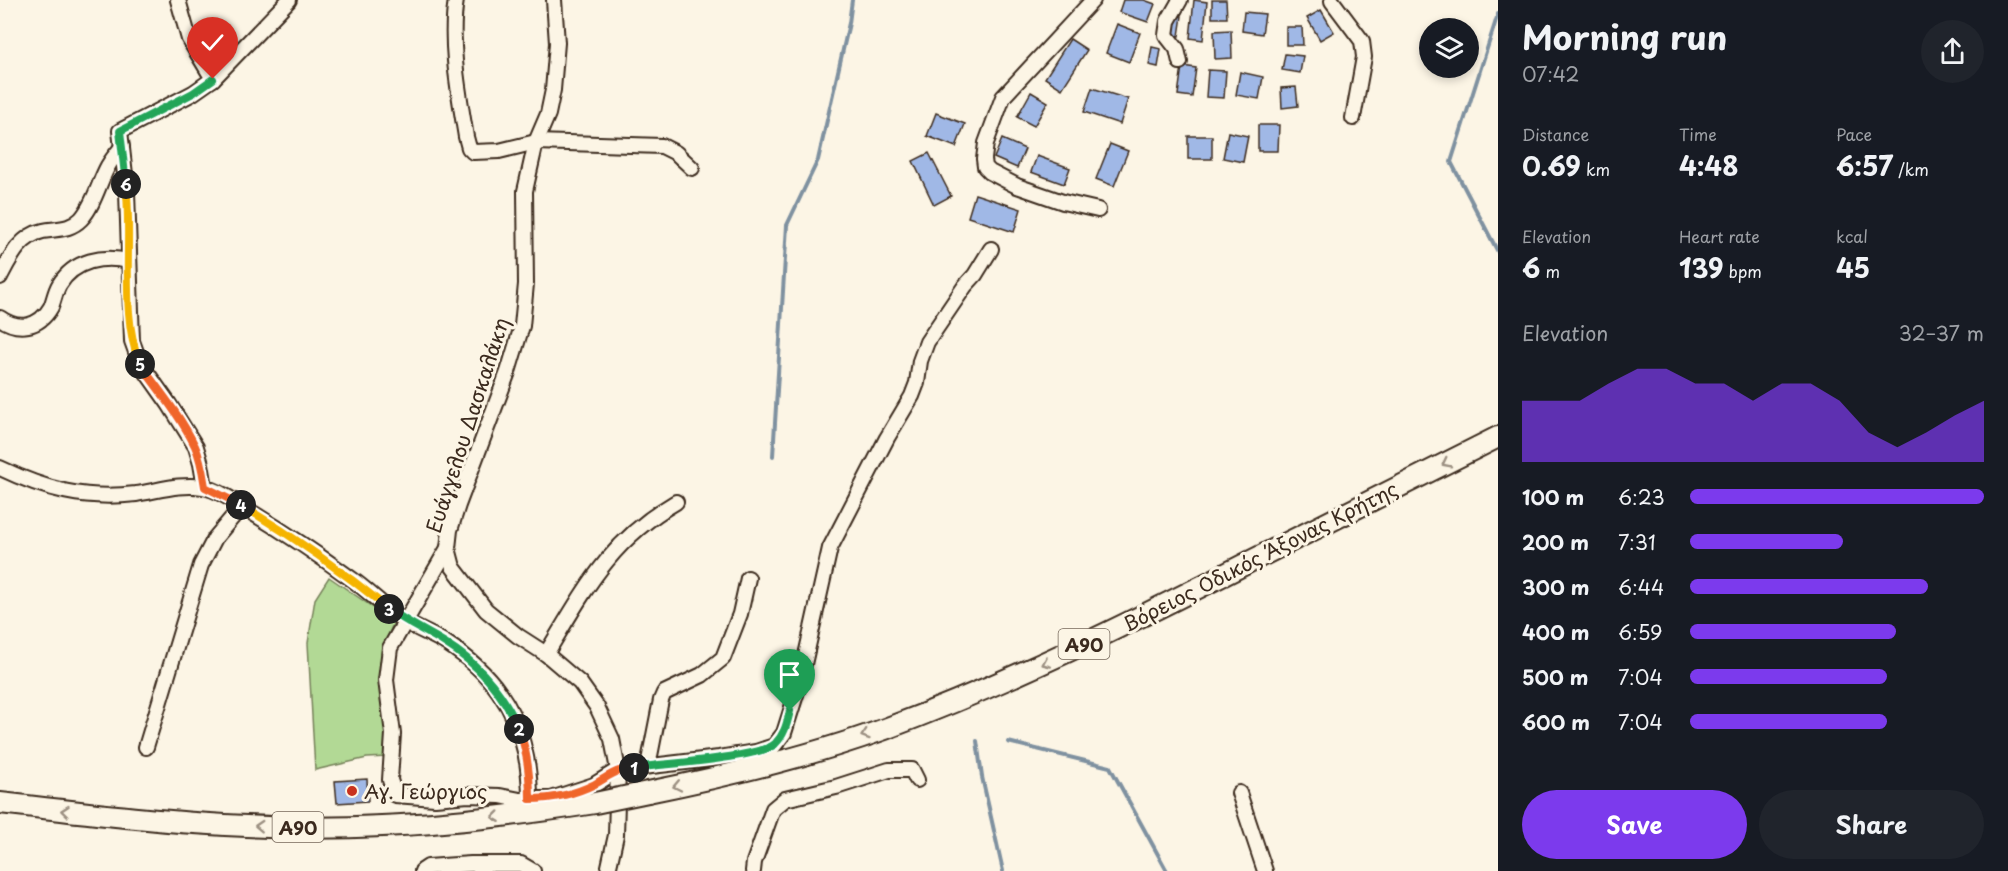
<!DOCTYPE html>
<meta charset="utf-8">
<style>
body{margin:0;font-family:"Playpen Sans",sans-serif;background:#20242c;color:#f1f3f6;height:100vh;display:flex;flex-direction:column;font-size:22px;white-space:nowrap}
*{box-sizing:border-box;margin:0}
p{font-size:20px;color:#9ea1a6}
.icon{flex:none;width:33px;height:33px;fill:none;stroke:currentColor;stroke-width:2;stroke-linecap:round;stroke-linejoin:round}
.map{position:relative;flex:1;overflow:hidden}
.side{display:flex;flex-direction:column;background:#171b24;width:510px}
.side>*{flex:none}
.tools{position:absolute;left:1419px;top:18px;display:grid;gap:12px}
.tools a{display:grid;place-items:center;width:60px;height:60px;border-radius:50%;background:#171b24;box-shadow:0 3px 9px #0003;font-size:30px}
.pin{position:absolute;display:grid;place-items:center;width:51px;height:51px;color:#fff;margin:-62px -26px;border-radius:50% 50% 50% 0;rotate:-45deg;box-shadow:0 0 6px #0007}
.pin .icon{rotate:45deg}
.km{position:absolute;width:30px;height:30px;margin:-15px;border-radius:50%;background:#222;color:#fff;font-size:16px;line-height:30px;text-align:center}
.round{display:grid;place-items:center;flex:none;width:63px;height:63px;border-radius:32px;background:#20242c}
.overview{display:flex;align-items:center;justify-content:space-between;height:102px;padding:0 24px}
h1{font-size:33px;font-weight:700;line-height:45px}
.stats{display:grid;grid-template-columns:repeat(3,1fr);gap:9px;height:102px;padding:6px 24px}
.stats div{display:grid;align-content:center}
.stats b{font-size:26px;font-weight:700}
.stats small{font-size:16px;font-weight:400}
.stats p{font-size:16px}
.chart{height:168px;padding:12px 24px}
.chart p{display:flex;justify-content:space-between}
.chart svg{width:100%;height:108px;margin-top:6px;fill:#7c3aed;opacity:.7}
.primary-button{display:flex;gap:12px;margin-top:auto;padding:12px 24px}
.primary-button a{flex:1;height:69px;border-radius:36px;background:#7c3aed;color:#fff;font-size:24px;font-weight:700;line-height:69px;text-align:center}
.primary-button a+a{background:#20242c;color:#f1f3f6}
ul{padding:0 24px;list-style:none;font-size:20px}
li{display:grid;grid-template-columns:96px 72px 1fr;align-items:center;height:45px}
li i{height:15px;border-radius:8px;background:#7c3aed}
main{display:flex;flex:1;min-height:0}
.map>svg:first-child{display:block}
.green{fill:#b2d995;stroke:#76825a;stroke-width:1.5}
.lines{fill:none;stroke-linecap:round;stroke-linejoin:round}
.stream{stroke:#7f91a0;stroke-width:4}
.building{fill:#a0b8e6;stroke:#3b2a1e;stroke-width:1.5}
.minor-casing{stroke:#3b2a1e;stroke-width:18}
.highway-casing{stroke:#3b2a1e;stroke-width:24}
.minor{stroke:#fcf5e5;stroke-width:14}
.highway{stroke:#fcf5e5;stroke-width:20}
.highway-bridge-casing{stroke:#3b2a1e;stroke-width:24;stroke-linecap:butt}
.highway-bridge{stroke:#fcf5e5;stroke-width:20}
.oneway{stroke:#9c9082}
.split-1-casing{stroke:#fff;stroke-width:12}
.split-2-casing{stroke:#fff;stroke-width:12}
.split-3-casing{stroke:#fff;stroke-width:12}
.split-4-casing{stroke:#fff;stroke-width:12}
.split-5-casing{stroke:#fff;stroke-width:12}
.split-6-casing{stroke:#fff;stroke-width:12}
.split-7-casing{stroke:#fff;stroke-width:12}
.split-1{stroke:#22a559;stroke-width:8}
.split-2{stroke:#f0652b;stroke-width:8}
.split-3{stroke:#22a559;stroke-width:8}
.split-4{stroke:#f5b400;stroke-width:8}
.split-5{stroke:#f0652b;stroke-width:8}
.split-6{stroke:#f5b400;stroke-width:8}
.split-7{stroke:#22a559;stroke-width:8}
.poi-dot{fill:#c8321e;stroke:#fcf5e5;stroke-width:2}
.labels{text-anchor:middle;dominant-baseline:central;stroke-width:6;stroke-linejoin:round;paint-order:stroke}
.shield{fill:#fcf5e5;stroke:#75675a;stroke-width:1.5}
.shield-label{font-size:18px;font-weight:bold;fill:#3b2a1e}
.street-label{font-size:20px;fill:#3b2a1e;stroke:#fcf5e5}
.poi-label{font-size:20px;fill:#3b2a1e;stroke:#fcf5e5;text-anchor:start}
</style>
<main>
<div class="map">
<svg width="1498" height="871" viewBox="0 0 1498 871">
<rect width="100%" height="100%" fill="#fcf5e5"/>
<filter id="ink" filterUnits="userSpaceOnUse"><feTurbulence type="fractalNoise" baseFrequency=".0167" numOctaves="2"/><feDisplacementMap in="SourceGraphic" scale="12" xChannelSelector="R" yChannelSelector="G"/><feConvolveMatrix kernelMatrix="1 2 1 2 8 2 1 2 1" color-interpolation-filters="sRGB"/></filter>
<g filter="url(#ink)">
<!-- green -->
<polygon class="green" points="329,577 394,622 384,644 382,675 387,757 367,758 315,770 308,643 315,599"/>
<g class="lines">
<!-- stream -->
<g class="stream">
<polyline points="1498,14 1451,162 1498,252"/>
<polyline points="773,456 787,225 818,160 849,23 852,0"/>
<polyline points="977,741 982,777 1003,871"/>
<polyline points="1008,742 1110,767 1167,871"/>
</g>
</g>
<!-- building -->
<g class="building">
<polygon points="1123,0 1144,0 1155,4 1148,22 1119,12"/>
<polygon points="1194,0 1207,2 1203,40 1190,38"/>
<polygon points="1212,0 1226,0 1227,18 1212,18"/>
<polygon points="1321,10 1334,32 1320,40 1307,18"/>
<polygon points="1244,12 1265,14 1262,34 1242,31"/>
<polygon points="1173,15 1182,16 1179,36 1170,35"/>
<polygon points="1117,24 1140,33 1129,62 1106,53"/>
<polygon points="1286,27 1302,27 1303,45 1286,45"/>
<polygon points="1231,30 1232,58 1215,59 1214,31"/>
<polygon points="1070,39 1087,50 1062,89 1045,78"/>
<polygon points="1152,47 1161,49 1158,67 1149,65"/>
<polygon points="1285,54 1303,56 1300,73 1282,70"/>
<polygon points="1182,66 1196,68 1192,97 1178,95"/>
<polygon points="1208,70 1226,71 1224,98 1206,97"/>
<polygon points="1240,72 1263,77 1259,99 1236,95"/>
<polygon points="1296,87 1298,106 1282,108 1281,88"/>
<polygon points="1092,88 1128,99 1120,124 1084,112"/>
<polygon points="1031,92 1048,102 1034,126 1017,117"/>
<polygon points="936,113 965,124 956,147 927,136"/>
<polygon points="1258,125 1279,125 1278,151 1258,151"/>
<polygon points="1228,132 1248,136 1243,162 1223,158"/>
<rect x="1188" y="136" width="24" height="23"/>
<polygon points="1002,139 1025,149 1017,168 994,158"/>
<polygon points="1110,144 1128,151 1114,186 1096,179"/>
<polygon points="929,153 951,196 934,205 913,161"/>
<polygon points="1037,156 1070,168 1064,184 1031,172"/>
<polygon points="975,194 1021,209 1014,232 968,217"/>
<polygon points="367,779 368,801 337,803 335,781"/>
</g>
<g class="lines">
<defs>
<g id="minor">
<polyline points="178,0 189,39 213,79"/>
<path d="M456,0c-7,43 3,94 10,137l3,11 4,4 26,-1 37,-9 126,4 14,7 16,15"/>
<polyline points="554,0 557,43 553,90 548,114 536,142 525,191 526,284 522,326 508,372 458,505 450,530 448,548 453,567 486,610 518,636 546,654 580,683 597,707 612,739 618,770 616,835 608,871"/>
<polyline points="1093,0 1003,97 986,143 984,159 985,167 990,172 1017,186 1063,202 1098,210"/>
<polyline points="1332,1 1362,41 1364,57 1353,118"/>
<polyline points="1180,62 1177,49 1166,35 1168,21 1180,0"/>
<path d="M0,277c10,-19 20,-41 43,-46 14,-3 26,0 38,-12 13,-14 18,-37 27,-53 4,-7 9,-13 14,-19"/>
<path d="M0,318c18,13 39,10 51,-11 3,-7 4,-15 8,-22 15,-25 44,-30 70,-24"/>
<path d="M0,468c46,22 85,32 136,26 21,-3 45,-11 67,-7 16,3 34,16 48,25 35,21 69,44 102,68 18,13 34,30 53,42 13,8 27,13 40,21 20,13 40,30 53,49 22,31 31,70 31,107l-10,1 -20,-4 -32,-1 -33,3 -40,-3 -5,-15 3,-46 -7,-54 4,-32 58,-100"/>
<polyline points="205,487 201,464 196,447 169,404 140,363 132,341 127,192 120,131 193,93 213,79 289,0"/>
<path d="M546,654c39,-64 63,-113 130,-152"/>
<polyline points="146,747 201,565 215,538 242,506"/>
<polyline points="648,766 661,700 664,693 702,675 723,658 740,614 748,578"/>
<polyline points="1239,793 1265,871"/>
<polyline points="530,799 551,799 594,785 618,770 719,758 756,752 774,746 784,733 800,682 830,548 887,438 912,396 917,383 920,361 927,342 965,286 975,275 991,249"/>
<polyline points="422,871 428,867 471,864 521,864 533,871"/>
<polyline points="753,871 754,862 773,809 785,799 836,787 889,770 912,770 917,780"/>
</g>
<g id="highway">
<path d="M648,792c80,-16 160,-35 237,-63 126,-47 245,-106 364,-167 83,-42 166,-84 249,-125"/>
<path d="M0,803c127,15 254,30 382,23 72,-3 143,-12 213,-23"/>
</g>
</defs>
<!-- minor casing -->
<use href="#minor" class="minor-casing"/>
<!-- highway casing -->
<use href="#highway" class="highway-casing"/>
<!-- minor -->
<use href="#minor" class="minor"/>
<!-- highway -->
<use href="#highway" class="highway"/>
<defs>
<polyline id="highway-bridge" points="595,803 648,792"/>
</defs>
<!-- highway-bridge casing -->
<use href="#highway-bridge" class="highway-bridge-casing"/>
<!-- highway-bridge -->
<use href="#highway-bridge" class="highway-bridge"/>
</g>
<!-- one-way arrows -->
<defs><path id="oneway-chevron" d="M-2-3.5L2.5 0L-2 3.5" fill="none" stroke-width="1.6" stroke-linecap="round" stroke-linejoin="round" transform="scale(1.5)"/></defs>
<g class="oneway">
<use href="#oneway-chevron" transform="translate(1446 463) rotate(153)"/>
<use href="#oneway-chevron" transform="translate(1046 663) rotate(156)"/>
<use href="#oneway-chevron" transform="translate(865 735) rotate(162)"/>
<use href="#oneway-chevron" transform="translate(677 786) rotate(168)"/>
<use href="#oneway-chevron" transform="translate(65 811) rotate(-174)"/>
<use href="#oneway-chevron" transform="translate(496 817) rotate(173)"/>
<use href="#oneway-chevron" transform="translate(259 826) rotate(-177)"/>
</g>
</g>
<g class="lines" filter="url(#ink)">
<defs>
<path id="split-1" d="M634,768c26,-4 126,-10 141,-24 10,-10 12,-21 15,-33"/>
<path id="split-2" d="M519,729c8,22 11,47 11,70 22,0 45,-5 65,-15 16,-9 20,-14 39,-16"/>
<path id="split-3" d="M389,609c18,14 37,22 56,34 34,21 58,50 74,86"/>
<path id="split-4" d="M241,505c52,31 101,66 148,104"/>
<path id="split-5" d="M140,364c19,26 41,53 55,82 6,13 8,28 10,41l36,18"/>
<path id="split-6" d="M126,184c7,55 -7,130 14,180"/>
<polyline id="split-7" points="126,184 120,131 193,93 213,79"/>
</defs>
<!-- split-1 casing -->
<use href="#split-1" class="split-1-casing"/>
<!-- split-2 casing -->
<use href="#split-2" class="split-2-casing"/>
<!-- split-3 casing -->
<use href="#split-3" class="split-3-casing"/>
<!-- split-4 casing -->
<use href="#split-4" class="split-4-casing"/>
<!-- split-5 casing -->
<use href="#split-5" class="split-5-casing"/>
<!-- split-6 casing -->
<use href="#split-6" class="split-6-casing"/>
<!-- split-7 casing -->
<use href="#split-7" class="split-7-casing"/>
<!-- split-1 -->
<use href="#split-1" class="split-1"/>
<!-- split-2 -->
<use href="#split-2" class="split-2"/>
<!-- split-3 -->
<use href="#split-3" class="split-3"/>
<!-- split-4 -->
<use href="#split-4" class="split-4"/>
<!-- split-5 -->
<use href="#split-5" class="split-5"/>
<!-- split-6 -->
<use href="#split-6" class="split-6"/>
<!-- split-7 -->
<use href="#split-7" class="split-7"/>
</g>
<!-- markers -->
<circle class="poi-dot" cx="352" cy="791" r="6"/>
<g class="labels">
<!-- shield labels -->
<g class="shield">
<rect x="1058.5" y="629" width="51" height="30" rx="4.5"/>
<rect x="272.5" y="812" width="51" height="30" rx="4.5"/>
</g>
<g class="shield-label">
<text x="1084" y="644">Α90</text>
<text x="298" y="827">Α90</text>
</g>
<!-- street labels -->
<g class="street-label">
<text transform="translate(467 425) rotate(-72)">Ευάγγελου Δασκαλάκη</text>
<text transform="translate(1260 556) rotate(-27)">Βόρειος Οδικός Άξονας Κρήτης</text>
</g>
<!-- poi labels -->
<g class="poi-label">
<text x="364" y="791">Αγ. Γεώργιος</text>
</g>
</g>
</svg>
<div class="tools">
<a><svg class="icon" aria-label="layers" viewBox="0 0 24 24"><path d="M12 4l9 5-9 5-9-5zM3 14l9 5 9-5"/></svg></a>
</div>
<div class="pin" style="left:790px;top:711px;background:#1e9e55"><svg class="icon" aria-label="arrive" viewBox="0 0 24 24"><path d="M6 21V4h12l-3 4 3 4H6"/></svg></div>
<div class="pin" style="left:213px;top:79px;background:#d93025"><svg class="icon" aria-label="check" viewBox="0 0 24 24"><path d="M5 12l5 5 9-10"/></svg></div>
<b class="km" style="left:634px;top:768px">1</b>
<b class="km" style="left:519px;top:729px">2</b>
<b class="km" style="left:389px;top:609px">3</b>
<b class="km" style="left:241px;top:505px">4</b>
<b class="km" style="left:140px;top:364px">5</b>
<b class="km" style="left:126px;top:184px">6</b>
</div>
<section class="side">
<div class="overview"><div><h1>Morning run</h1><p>07:42</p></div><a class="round"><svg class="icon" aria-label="share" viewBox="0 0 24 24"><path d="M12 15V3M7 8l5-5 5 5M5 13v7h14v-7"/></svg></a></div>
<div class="stats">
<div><p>Distance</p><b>0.69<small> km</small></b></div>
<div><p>Time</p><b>4:48</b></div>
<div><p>Pace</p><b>6:57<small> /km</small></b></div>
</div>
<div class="stats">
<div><p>Elevation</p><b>6<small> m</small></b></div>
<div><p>Heart rate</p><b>139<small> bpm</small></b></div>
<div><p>kcal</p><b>45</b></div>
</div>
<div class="chart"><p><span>Elevation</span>32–37 m</p>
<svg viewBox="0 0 160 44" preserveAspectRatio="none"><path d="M0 44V19L10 19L20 19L30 12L40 6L50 6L60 12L70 12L80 19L90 12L100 12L110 19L120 32L130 38L140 32L150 25L160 19V44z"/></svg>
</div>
<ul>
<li><b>100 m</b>6:23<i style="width:100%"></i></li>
<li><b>200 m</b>7:31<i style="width:52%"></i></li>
<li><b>300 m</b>6:44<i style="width:81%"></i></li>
<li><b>400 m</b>6:59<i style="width:70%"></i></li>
<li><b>500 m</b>7:04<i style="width:67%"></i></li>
<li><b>600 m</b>7:04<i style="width:67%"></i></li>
</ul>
<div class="primary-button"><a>Save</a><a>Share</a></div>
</section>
</main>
